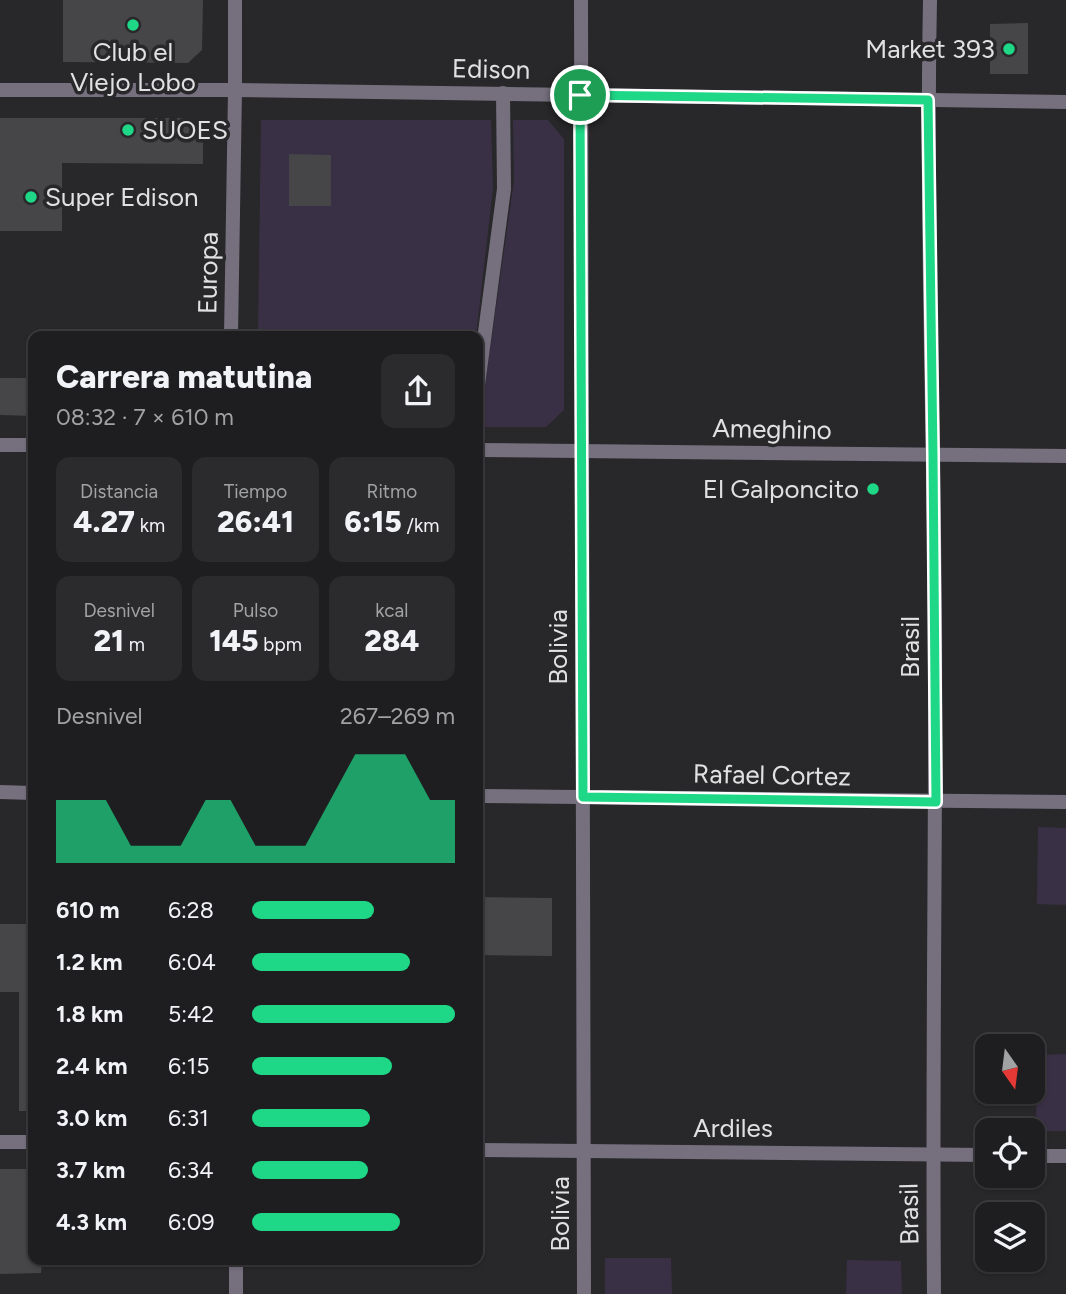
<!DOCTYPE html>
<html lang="es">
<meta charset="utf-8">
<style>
body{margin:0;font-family:Figtree,sans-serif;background:#2b2a2c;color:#f1f3f6;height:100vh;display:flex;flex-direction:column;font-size:26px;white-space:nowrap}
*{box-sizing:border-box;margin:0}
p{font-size:23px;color:#a1a2a4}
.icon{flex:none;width:38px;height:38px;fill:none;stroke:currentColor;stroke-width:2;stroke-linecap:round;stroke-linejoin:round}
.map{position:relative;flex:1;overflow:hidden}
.sheet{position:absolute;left:28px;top:331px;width:455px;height:934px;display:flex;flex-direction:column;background:#1e1d1f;border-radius:14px;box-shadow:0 2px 5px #0004,0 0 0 2px #3c3b3d}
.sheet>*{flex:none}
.needle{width:46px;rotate:166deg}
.fabs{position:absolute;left:975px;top:1034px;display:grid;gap:14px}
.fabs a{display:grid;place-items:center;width:70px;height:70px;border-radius:14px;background:#1e1d1f;box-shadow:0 2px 5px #0004,0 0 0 2px #3c3b3d;font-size:35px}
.pin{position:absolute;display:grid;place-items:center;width:60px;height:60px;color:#fff;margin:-30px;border:4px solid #fff;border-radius:50%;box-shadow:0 2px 7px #0007}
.round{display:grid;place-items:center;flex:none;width:74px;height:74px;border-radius:14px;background:#2b2a2c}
.headline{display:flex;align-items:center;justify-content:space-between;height:119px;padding:0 28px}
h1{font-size:32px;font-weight:800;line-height:52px}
.metrics{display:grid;grid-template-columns:repeat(3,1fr);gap:10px;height:119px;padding:7px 28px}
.metrics div{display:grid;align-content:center;border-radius:14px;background:#2b2a2c;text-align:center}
.metrics b{font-size:30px;font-weight:800}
.metrics small{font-size:19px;font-weight:400}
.metrics p{font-size:19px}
.chart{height:196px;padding:14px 28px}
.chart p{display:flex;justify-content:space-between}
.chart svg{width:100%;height:126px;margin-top:7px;fill:#1fd887;opacity:.7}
ul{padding:0 28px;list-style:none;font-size:23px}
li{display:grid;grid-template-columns:112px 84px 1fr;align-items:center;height:52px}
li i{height:18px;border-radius:9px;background:#1fd887}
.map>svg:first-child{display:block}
.green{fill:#3a3045}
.building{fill:#464548}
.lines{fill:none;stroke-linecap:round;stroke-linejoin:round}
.lane{stroke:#766f7e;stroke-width:14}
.street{stroke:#766f7e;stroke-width:14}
.route-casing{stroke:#fff;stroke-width:14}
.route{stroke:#1fd887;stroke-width:9}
.poi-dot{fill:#1fd887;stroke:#282729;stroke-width:2.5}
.labels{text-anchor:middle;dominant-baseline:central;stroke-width:7;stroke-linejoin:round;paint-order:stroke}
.poi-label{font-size:26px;fill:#e1e0e2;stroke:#282729;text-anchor:end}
.street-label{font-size:26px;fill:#e1e0e2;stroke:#282729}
</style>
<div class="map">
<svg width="1066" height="1294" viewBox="0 0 1066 1294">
<rect width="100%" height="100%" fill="#282729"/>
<!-- green -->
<g class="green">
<polygon points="261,120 491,120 493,188 476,336 258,336"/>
<polygon points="513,120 548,120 564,139 564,410 546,427 479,427 514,181"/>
<polygon points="1038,827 1066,828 1066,905 1037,904"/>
<polygon points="1066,1054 1066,1131 1036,1131 1037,1055"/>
<polygon points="605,1258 671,1258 672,1294 605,1294"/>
<polygon points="847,1260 901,1261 902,1294 846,1294"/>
</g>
<!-- building -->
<g class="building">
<polygon points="63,0 203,0 202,50 188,63 63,62"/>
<polygon points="1028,23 1028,74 990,74 990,24"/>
<polygon points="0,118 186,118 203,142 203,164 62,163 62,231 0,231"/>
<polygon points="289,154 331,155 331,206 289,206"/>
<polygon points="0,378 33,378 33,416 0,415"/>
<polygon points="478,897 552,898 552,956 478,955"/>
<polygon points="0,924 33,924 33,1111 19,1111 19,992 0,992"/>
<polygon points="0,1169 33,1169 33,1260 42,1260 41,1273 0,1274"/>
</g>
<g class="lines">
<!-- lane -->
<polyline class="lane" points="478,385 504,189 503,93"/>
<!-- street -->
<g class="street">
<polyline points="581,0 584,1294"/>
<path d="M930,0c-4,204 3,408 5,611 1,228 -3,455 -1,683"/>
<polyline points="0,90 235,90 1066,102"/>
<polyline points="231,336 235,90 235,0"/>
<polyline points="0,445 33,445"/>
<polyline points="478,450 1066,456"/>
<polyline points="0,792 33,793"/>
<polyline points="478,796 1066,802"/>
<polyline points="0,1142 33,1142"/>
<polyline points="478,1150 987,1155"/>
<polyline points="1032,1156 1066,1156"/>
<polyline points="236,1260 236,1294"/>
</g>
</g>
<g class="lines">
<defs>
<polygon id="route" points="580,95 928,100 933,455 936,802 583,797"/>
</defs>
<!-- route casing -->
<use href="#route" class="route-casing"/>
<!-- route -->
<use href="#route" class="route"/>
</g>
<!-- markers -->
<g class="poi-dot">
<circle cx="133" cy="25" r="7"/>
<circle cx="1009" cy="49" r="7"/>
<circle cx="128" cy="130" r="7"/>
<circle cx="31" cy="197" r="7"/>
<circle cx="873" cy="489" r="7"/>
</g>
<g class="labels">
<!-- poi labels -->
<g class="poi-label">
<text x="995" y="49">Market 393</text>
<text x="133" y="52" text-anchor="middle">Club el<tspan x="133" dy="30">Viejo Lobo</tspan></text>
<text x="142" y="130" text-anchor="start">SUOES</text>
<text x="45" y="197" text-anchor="start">Super Edison</text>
<text x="859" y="489">El Galponcito</text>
</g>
<!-- street labels -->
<g class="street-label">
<text transform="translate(491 69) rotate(1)">Edison</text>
<text transform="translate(208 273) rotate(-89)">Europa</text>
<text transform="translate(772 429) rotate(1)">Ameghino</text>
<text transform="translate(558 647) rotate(-90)">Bolivia</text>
<text transform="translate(910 647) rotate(-90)">Brasil</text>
<text transform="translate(772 775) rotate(1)">Rafael Cortez</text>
<text x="733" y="1128">Ardiles</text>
<text transform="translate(560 1214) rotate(-90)">Bolivia</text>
<text transform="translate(909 1214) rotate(-91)">Brasil</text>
</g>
</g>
</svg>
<div class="fabs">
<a><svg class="needle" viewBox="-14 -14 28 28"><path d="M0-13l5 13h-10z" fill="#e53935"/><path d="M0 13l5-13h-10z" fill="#a1a2a4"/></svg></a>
<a><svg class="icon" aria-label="locate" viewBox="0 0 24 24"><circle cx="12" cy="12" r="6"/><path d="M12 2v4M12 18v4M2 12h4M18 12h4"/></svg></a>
<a><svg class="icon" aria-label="layers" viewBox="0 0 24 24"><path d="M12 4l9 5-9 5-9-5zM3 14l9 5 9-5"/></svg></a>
</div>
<div class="pin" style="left:580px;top:95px;background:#1e9e55"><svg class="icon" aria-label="arrive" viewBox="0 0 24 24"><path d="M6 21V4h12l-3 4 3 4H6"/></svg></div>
<section class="sheet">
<div class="headline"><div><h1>Carrera matutina</h1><p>08:32 · 7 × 610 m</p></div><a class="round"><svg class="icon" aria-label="share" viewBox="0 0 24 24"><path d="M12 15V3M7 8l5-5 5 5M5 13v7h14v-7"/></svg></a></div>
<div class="metrics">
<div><p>Distancia</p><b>4.27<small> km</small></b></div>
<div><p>Tiempo</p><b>26:41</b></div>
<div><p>Ritmo</p><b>6:15<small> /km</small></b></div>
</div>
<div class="metrics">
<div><p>Desnivel</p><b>21<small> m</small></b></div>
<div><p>Pulso</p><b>145<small> bpm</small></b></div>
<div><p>kcal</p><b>284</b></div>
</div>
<div class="chart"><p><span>Desnivel</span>267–269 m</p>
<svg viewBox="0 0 160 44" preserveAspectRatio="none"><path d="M0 44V22L10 22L20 22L30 38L40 38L50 38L60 22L70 22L80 38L90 38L100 38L110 22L120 6L130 6L140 6L150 22L160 22V44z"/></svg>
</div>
<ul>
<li><b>610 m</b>6:28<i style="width:60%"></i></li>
<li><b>1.2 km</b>6:04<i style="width:78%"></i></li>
<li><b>1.8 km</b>5:42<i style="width:100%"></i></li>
<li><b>2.4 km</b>6:15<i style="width:69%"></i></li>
<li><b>3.0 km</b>6:31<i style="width:58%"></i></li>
<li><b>3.7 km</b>6:34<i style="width:57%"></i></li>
<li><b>4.3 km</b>6:09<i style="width:73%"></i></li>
</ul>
</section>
</div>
